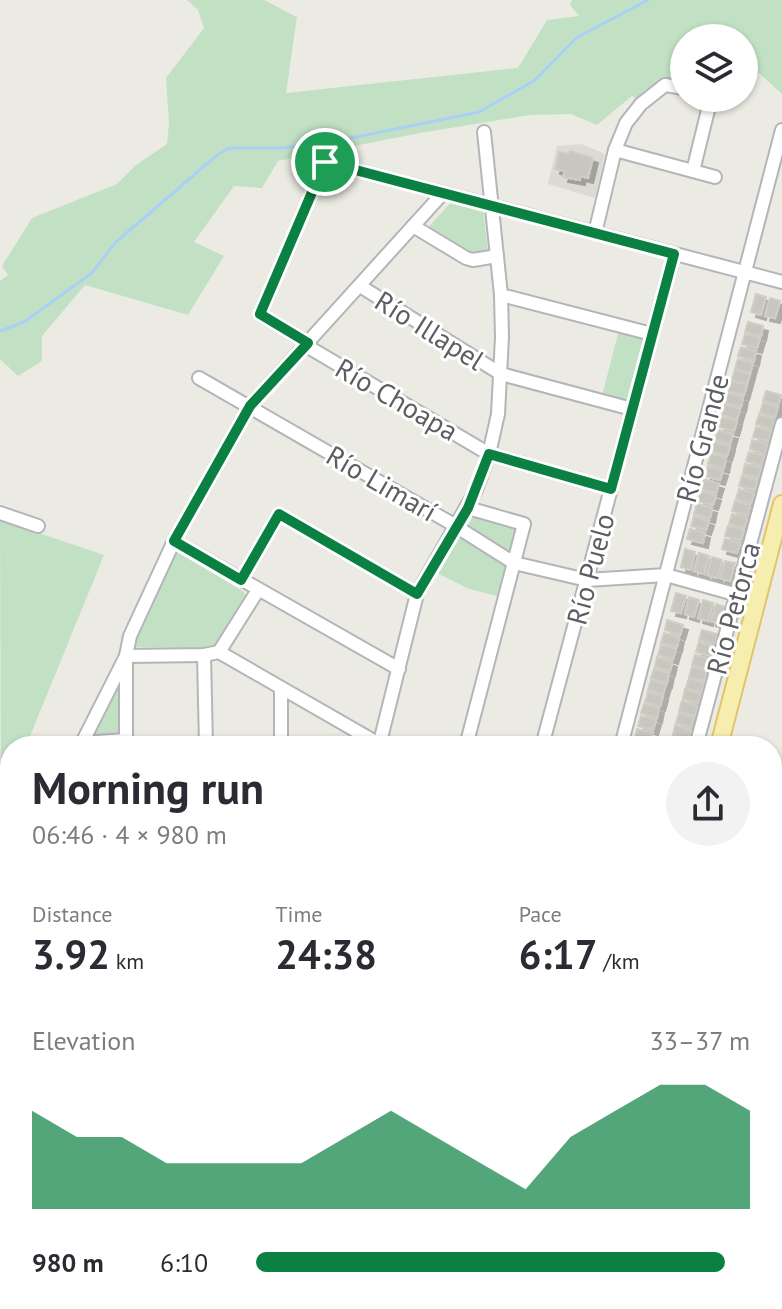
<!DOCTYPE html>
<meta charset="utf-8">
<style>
body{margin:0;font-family:"PT Sans",sans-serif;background:#f2f2f3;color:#2b2b33;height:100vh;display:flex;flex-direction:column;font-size:30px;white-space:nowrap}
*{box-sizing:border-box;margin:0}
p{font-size:26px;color:#7c7c81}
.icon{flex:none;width:44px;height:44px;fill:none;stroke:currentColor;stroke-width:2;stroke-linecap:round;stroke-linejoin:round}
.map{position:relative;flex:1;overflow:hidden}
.panel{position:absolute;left:0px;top:736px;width:782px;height:574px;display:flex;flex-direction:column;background:#fff;border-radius:32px 32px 0 0;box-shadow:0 2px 6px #0004}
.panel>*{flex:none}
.tools{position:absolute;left:670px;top:24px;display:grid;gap:16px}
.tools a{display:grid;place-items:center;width:88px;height:88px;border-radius:50%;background:#fff;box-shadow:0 2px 6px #0004;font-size:40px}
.pin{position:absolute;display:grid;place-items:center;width:68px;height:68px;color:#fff;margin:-34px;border:4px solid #fff;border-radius:50%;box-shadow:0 2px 8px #0007}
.round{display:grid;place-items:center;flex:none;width:84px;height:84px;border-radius:42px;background:#f2f2f3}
.overview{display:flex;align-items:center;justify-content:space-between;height:136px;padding:0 32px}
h1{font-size:44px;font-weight:800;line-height:60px}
.stats{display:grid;grid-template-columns:repeat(3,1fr);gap:12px;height:136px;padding:8px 32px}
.stats div{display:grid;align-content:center}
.stats b{font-size:40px;font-weight:800}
.stats small{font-size:22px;font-weight:400}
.stats p{font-size:22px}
.chart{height:224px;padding:16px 32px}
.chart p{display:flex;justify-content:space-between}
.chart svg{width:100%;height:144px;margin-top:8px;fill:#0b8043;opacity:.7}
ul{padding:0 32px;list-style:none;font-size:26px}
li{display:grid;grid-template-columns:128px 96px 1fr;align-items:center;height:60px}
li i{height:20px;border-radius:10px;background:#0b8043}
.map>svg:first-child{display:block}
.industrial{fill:#dedcd7}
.education{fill:#dcdad2}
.green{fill:#c2e1c4}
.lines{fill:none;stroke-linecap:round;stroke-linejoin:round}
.stream{stroke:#aad1f5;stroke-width:3}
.building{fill:#c8c6c0;stroke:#d0cdc2;stroke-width:2;filter:url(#shadow)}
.minor-casing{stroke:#b4b5b9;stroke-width:16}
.major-casing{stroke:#e1c567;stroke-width:20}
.minor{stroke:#fff;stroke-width:12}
.major{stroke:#f6eeaf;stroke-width:16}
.rail-casing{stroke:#b3b4b4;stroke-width:6}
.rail{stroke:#fff;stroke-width:3;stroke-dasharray:9;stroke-linecap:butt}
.route-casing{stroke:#fff;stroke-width:16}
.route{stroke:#0b8043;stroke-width:10}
.labels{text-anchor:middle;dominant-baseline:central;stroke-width:6;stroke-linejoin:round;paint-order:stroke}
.street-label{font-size:28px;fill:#5b5e62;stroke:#fff}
</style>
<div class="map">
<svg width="782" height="1309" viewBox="0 0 782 1309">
<defs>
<filter id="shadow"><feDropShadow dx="5" dy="5" stdDeviation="0" flood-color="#0004"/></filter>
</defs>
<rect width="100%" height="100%" fill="#ecebe3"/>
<!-- industrial -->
<g class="industrial">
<polygon points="10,940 10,1090 0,1089 0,962"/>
<polygon points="772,958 782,962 782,1193 772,1185"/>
<polygon points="772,1253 782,1261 782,1309 579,1309 567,1300 772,1300"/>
<polygon points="122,1300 566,1300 564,1309 118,1309"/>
</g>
<!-- education -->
<polygon class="education" points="582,144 605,154 595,198 548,184 557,146"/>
<!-- green -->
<g class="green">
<polygon points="187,0 264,0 297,17 286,93 518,68 547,20 579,16 570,5 572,0 782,0 782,94 759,73 744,69 744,38 684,38 684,83 667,79 637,99 632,96 597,125 571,114 530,115 420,133 278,161 262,188 234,186 194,242 224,256 188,315 85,285 42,336 42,361 18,376 0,359 0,281 8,275 2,266 32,218 117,184 136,165 167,144 169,122 166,78 204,28 198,10"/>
<polygon points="453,200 483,208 488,252 470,255 425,231"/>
<polygon points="619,330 647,338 631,403 602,396"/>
<polygon points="475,513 520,526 511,556 466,528"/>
<polygon points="0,520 104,555 26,746 10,746 10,785 1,807"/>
<polygon points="460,533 510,564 501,597 469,589 437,573"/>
<polygon points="179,552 244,592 245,597 219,652 193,648 131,647 174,554"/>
<polygon points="120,673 120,738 85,741"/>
</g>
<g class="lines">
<!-- stream -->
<polyline class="stream" points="0,331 24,322 92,273 115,243 216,156 229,148 281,148 322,144 479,112 535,80 576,38 648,0"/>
</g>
<!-- building -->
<g class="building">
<polygon points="570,151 593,158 588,178 580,176 580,180 563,177 565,171 555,169 559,152 569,154"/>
<polygon points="756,294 766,297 761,315 751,312"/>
<polygon points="770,298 780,301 775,318 765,316"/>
<polygon points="748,322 763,326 761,336 745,332"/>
<polygon points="745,334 760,338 757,348 742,344"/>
<polygon points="741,347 756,351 754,361 738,356"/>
<polygon points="738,359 753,363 750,373 735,369"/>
<polygon points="735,370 750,374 747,384 732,380"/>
<polygon points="731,381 747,385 744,395 729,391"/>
<polygon points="766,391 781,395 778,405 763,401"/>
<polygon points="728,393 743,397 741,407 725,403"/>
<polygon points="763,403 778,407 775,417 760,413"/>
<polygon points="725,405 740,409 737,419 722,415"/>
<polygon points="759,415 774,419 772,429 756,424"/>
<polygon points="721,417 737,421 734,431 719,427"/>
<polygon points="756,427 771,431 768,441 753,437"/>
<polygon points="718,430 733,434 730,444 715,440"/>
<polygon points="752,440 768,444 765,454 750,449"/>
<polygon points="714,442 730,446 727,456 712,452"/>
<polygon points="749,452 764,456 761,466 746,461"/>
<polygon points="711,454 726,458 724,468 708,464"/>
<polygon points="745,464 761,468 758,478 743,474"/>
<polygon points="708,466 723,471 720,480 705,476"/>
<polygon points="742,476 757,480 755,490 739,486"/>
<polygon points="704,479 719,484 716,493 701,489"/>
<polygon points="739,489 754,493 751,503 736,499"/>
<polygon points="701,491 716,496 713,505 698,501"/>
<polygon points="735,501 750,505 748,515 732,511"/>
<polygon points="697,504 712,508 710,518 694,514"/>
<polygon points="732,514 747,518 744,528 729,524"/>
<polygon points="694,516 709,521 706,530 691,526"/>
<polygon points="728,526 744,530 741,540 725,536"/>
<polygon points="690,529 705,533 703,543 687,539"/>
<polygon points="725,539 740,543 737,553 722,549"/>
<polygon points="685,549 695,552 691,570 681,567"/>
<polygon points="699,553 709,556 704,574 694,571"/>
<polygon points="712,557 722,560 717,578 707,575"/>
<polygon points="725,561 735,563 730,581 720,578"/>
<polygon points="676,593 686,596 681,613 671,611"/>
<polygon points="689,597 699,600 694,617 685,614"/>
<polygon points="703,600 713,603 708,621 698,618"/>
<polygon points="716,604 725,607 721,624 711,621"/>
<polygon points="667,620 683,625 680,635 665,630"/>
<polygon points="702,630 717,634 715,644 699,640"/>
<polygon points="664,633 679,637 677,647 661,643"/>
<polygon points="699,642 714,647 711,656 696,652"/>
<polygon points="661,645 676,649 673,659 658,655"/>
<polygon points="695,655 710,659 708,669 692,665"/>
<polygon points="657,657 672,662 670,671 655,667"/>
<polygon points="692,667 707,671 704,681 689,677"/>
<polygon points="654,669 669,673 667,683 651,678"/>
<polygon points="689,678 704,683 701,692 686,688"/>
<polygon points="651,680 666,684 663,694 648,690"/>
<polygon points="685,689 701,694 698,703 683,699"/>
<polygon points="648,692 663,696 660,706 645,702"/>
<polygon points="682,701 697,706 695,716 679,711"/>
<polygon points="644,704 659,708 657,718 641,713"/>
<polygon points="679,713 694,717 691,727 676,723"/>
<polygon points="641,716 656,720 653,730 638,726"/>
<polygon points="675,725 691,730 688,740 673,735"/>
<polygon points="637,729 653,733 650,743 635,738"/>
<polygon points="782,1062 782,1125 772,1117 772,1075"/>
</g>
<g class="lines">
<defs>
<g id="minor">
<polyline points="615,150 715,177"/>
<polyline points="693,171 711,98"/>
<polyline points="413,226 466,258 473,260 497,256"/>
<polyline points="595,233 615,150 626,123 641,104 665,85 684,88"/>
<polyline points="360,286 501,374 632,409"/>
<polyline points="501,295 652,334"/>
<polyline points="308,343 260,314 325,162 782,282"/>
<polyline points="305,345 489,454 611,489"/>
<polyline points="199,378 449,522 514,563 587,580 666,575 756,600"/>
<polyline points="0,513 38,526"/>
<polyline points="174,541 399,669"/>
<polyline points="241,580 279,514 417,594"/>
<polyline points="219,652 258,590"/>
<polyline points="204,655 206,746"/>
<polyline points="281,689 281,746"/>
<polyline points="126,740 82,743 126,656 204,655 219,652 379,744"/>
<polyline points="126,746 126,656 130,636 174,541 250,406 443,193"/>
<polyline points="379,746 417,594 476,490 489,454 498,414 502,337 501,295 484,132"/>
<polyline points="466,746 524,524 468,508"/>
<polyline points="542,746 674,254"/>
<polyline points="621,746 782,130"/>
<polyline points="696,746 782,424"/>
<polyline points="772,912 782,916"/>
<polyline points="0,927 10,928"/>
<polyline points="317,1300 332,1309 345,1300"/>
<polyline points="211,1309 216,1300"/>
</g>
<g id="major">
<polyline points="719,746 782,504"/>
<polyline points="0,818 10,818"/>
<polyline points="0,881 10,882"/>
<polyline points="0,902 10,902"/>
<polyline points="772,1203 782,1210"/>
<polyline points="772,1228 782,1236"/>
</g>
</defs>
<!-- minor casing -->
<use href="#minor" class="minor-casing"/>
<!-- major casing -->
<use href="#major" class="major-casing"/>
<!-- minor -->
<use href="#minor" class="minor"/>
<!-- major -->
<use href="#major" class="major"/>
<defs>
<g id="rail">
<polyline points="0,838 10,838"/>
<polyline points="772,937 782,941"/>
</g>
</defs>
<!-- rail casing -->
<use href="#rail" class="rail-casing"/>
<!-- rail -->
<use href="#rail" class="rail"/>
</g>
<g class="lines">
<defs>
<polygon id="route" points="325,162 674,254 611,489 489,454 468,508 417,594 279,514 241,580 174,541 250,406 308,343 260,314"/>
</defs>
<!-- route casing -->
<use href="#route" class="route-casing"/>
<!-- route -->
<use href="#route" class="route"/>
</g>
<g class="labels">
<!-- street labels -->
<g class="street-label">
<text transform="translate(430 330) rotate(32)">Río Illapel</text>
<text transform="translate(397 399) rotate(30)">Río Choapa</text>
<text transform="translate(702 438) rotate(-75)">Río Grande</text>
<text transform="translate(382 483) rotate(30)">Río Limarí</text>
<text transform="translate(590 569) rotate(-75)">Río Puelo</text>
<text transform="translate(733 608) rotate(-75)">Río Petorca</text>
</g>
</g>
</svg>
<div class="tools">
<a><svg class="icon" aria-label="layers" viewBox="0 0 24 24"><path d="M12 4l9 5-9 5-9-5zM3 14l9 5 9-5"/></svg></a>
</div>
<div class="pin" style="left:325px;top:162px;background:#1e9e55"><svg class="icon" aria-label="arrive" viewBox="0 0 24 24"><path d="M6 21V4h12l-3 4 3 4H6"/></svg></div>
<section class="panel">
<div class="overview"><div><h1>Morning run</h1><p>06:46 · 4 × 980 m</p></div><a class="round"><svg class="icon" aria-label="share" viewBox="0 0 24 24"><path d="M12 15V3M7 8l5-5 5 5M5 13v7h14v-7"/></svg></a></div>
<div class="stats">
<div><p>Distance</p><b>3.92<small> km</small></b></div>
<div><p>Time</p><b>24:38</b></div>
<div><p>Pace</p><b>6:17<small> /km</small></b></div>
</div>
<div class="chart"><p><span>Elevation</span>33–37 m</p>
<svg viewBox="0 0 160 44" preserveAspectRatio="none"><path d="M0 44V14L10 22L20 22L30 30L40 30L50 30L60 30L70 22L80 14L90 22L100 30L110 38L120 22L130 14L140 6L150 6L160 14V44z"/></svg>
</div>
<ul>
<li><b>980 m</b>6:10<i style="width:95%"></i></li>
</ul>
</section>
</div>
